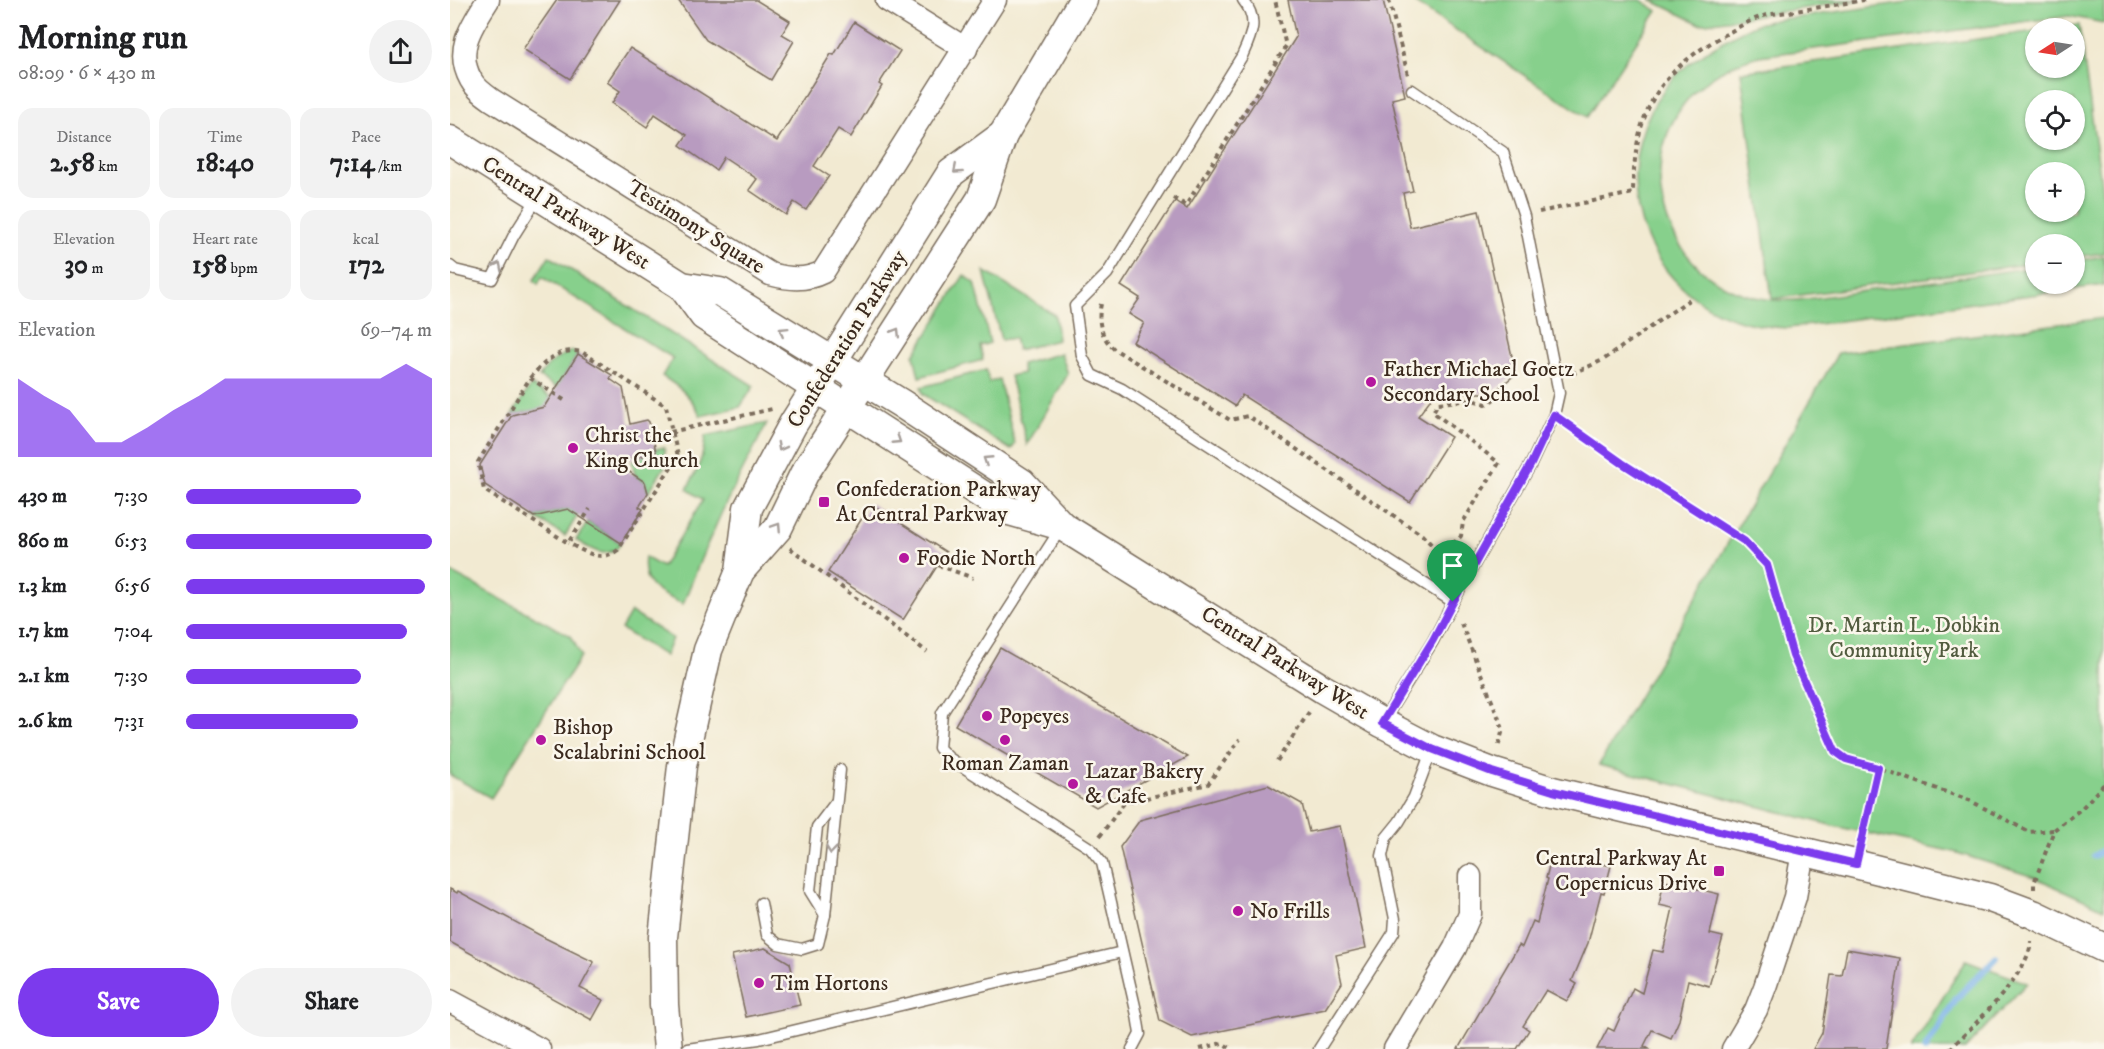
<!DOCTYPE html>
<meta charset="utf-8">
<style>
body{margin:0;font-family:"IM FELL DW Pica",serif;background:#f2f2f2;color:#202124;height:100vh;display:flex;flex-direction:column;font-size:22px;white-space:nowrap}
*{box-sizing:border-box;margin:0}
p{font-size:20px;color:#757577}
.icon{flex:none;width:33px;height:33px;fill:none;stroke:currentColor;stroke-width:2;stroke-linecap:round;stroke-linejoin:round}
.map{position:relative;flex:1;overflow:hidden}
.sheet{display:flex;flex-direction:column;background:#fff;width:450px}
.sheet>*{flex:none}
.needle{width:39px;rotate:258deg}
.tools{position:absolute;left:1575px;top:18px;display:grid;gap:12px}
.tools a{display:grid;place-items:center;width:60px;height:60px;border-radius:50%;background:#fff;box-shadow:0 2px 4px #0004;font-size:30px}
.pin{position:absolute;display:grid;place-items:center;width:51px;height:51px;color:#fff;margin:-62px -26px;border-radius:50% 50% 50% 0;rotate:-45deg;box-shadow:0 0 6px #0007}
.pin .icon{rotate:45deg}
.round{display:grid;place-items:center;flex:none;width:63px;height:63px;border-radius:32px;background:#f2f2f2}
.overview{display:flex;align-items:center;justify-content:space-between;height:102px;padding:0 18px}
h1{font-size:33px;font-weight:700;line-height:45px}
.metrics{display:grid;grid-template-columns:repeat(3,1fr);gap:9px;height:102px;padding:6px 18px}
.metrics div{display:grid;align-content:center;border-radius:15px;background:#f2f2f2;text-align:center}
.metrics b{font-size:26px;font-weight:700}
.metrics small{font-size:16px;font-weight:400}
.metrics p{font-size:16px}
.chart{height:168px;padding:12px 18px}
.chart p{display:flex;justify-content:space-between}
.chart svg{width:100%;height:108px;margin-top:6px;fill:#7c3aed;opacity:.7}
.cta{display:flex;gap:12px;margin-top:auto;padding:12px 18px}
.cta a{flex:1;height:69px;border-radius:36px;background:#7c3aed;color:#fff;font-size:24px;font-weight:700;line-height:69px;text-align:center}
.cta a+a{background:#f2f2f2;color:#202124}
ul{padding:0 18px;list-style:none;font-size:20px}
li{display:grid;grid-template-columns:96px 72px 1fr;align-items:center;height:45px}
li i{height:15px;border-radius:8px;background:#7c3aed}
main{display:flex;flex:1;min-height:0}
.map>svg:first-child{display:block}
.green{fill:#87d08c;stroke:#617d55;stroke-width:1.5;fill-rule:evenodd}
.lines{fill:none;stroke-linecap:round;stroke-linejoin:round}
.stream{stroke:#79b2e9;stroke-width:7}
.building{fill:#b89bc0}
.service-casing{stroke:#7b6d5d;stroke-width:13}
.minor-casing{stroke:#7b6d5d;stroke-width:25}
.tertiary-casing{stroke:#7b6d5d;stroke-width:31}
.path{stroke:#7b6d5d;stroke-width:4;stroke-dasharray:4.5 4.5;stroke-linecap:butt}
.service{stroke:#fff;stroke-width:10}
.minor{stroke:#fff;stroke-width:22}
.tertiary{stroke:#fff;stroke-width:28}
.oneway{stroke:#a79f9a}
.route-casing{stroke:#fff;stroke-width:12}
.route{stroke:#7c3aed;stroke-width:8}
.poi-dot{fill:#b5179e;stroke:#fbf7ec;stroke-width:2}
.labels{text-anchor:middle;dominant-baseline:central;stroke-width:5;stroke-linejoin:round;paint-order:stroke}
.street-label{font-size:22px;fill:#3b2a1e;stroke:#fbf7ec}
.poi-label{font-size:22px;fill:#3b2a1e;stroke:#fbf7ec;text-anchor:start}
.park-label{font-size:22px;fill:#525c3f;stroke:#fbf7ec}
</style>
<main>
<section class="sheet">
<div class="overview"><div><h1>Morning run</h1><p>08:09 · 6 × 430 m</p></div><a class="round"><svg class="icon" aria-label="share" viewBox="0 0 24 24"><path d="M12 15V3M7 8l5-5 5 5M5 13v7h14v-7"/></svg></a></div>
<div class="metrics">
<div><p>Distance</p><b>2.58<small> km</small></b></div>
<div><p>Time</p><b>18:40</b></div>
<div><p>Pace</p><b>7:14<small> /km</small></b></div>
</div>
<div class="metrics">
<div><p>Elevation</p><b>30<small> m</small></b></div>
<div><p>Heart rate</p><b>158<small> bpm</small></b></div>
<div><p>kcal</p><b>172</b></div>
</div>
<div class="chart"><p><span>Elevation</span>69–74 m</p>
<svg viewBox="0 0 160 44" preserveAspectRatio="none"><path d="M0 44V12L10 19L20 25L30 38L40 38L50 32L60 25L70 19L80 12L90 12L100 12L110 12L120 12L130 12L140 12L150 6L160 12V44z"/></svg>
</div>
<ul>
<li><b>430 m</b>7:30<i style="width:71%"></i></li>
<li><b>860 m</b>6:53<i style="width:100%"></i></li>
<li><b>1.3 km</b>6:56<i style="width:97%"></i></li>
<li><b>1.7 km</b>7:04<i style="width:90%"></i></li>
<li><b>2.1 km</b>7:30<i style="width:71%"></i></li>
<li><b>2.6 km</b>7:31<i style="width:70%"></i></li>
</ul>
<div class="cta"><a>Save</a><a>Share</a></div>
</section>
<div class="map">
<svg width="1654" height="1049" viewBox="0 0 1654 1049">
<rect width="100%" height="100%" fill="#fbf7ec"/>
<filter id="ink" filterUnits="userSpaceOnUse"><feTurbulence type="fractalNoise" baseFrequency=".0167" numOctaves="2"/><feDisplacementMap in="SourceGraphic" scale="12" xChannelSelector="R" yChannelSelector="G"/><feConvolveMatrix kernelMatrix="1 2 1 2 8 2 1 2 1" color-interpolation-filters="sRGB"/></filter>
<filter id="wash" filterUnits="userSpaceOnUse"><feTurbulence type="fractalNoise" baseFrequency=".008" numOctaves="4" result="noise"/><feDisplacementMap in="SourceGraphic" scale="24" xChannelSelector="R" yChannelSelector="G"/><feGaussianBlur stdDeviation="1.35" result="paint"/><feColorMatrix in="noise" values="0 0 0 0 0 0 0 0 0 0 0 0 0 0 0 0 0 1.4 0 .05"/><feComposite in="paint" operator="in"/></filter>
<g filter="url(#wash)">
<rect width="100%" height="100%" fill="#f2ead2"/>
<!-- green -->
<g class="green">
<polygon points="961,0 1191,0 1207,11 1137,117"/>
<polygon points="1201,0 1409,0 1250,24"/>
<path d="M1473,0h181v23l-35,-7 -310,40c-158,42 -116,263 48,243l228,-32 1,17h38l1,-23 29,-5v29l-315,43c-38,-1 -75,-12 -104,-38 -70,-61 -66,-175 9,-230 14,-10 51,-33 67,-37 15,-5 34,-5 50,-7 37,-6 75,-11 112,-16z"/>
<path d="M1629,25l25,179v49l-29,4 -1,-13h-38l-1,19 -263,36 -31,-227 294,-41 1,37h38v-40h-20zM1586,100h38v40h-38zM1586,172h38v40h-38z"/>
<path d="M99,256l205,130 -14,21 -39,9c-11,-21 -20,-28 -39,-40l11,-18 -131,-81 -4,7 -4,-4z"/>
<polygon points="534,271 605,315 608,340 567,350 564,338 551,340"/>
<polygon points="514,275 525,283 540,343 530,346 533,360 469,377 464,355"/>
<polygon points="1654,318 1654,909 1584,877 1504,852 1384,826 1149,765 1388,353"/>
<path d="M122,351l6,3 -21,34 -18,-11c10,-14 18,-20 33,-26z"/>
<polygon points="611,353 618,374 577,445 560,376 573,373 571,364"/>
<polygon points="536,370 539,382 549,379 565,444 561,450 473,394 471,387"/>
<polygon points="81,385 111,404 62,415"/>
<path d="M317,423l-41,80 -23,51 -20,50c-24,-11 -42,-16 -38,-47l17,10 41,-67 -16,-11c10,-18 17,-32 18,-53z"/>
<polygon points="214,447 215,452 213,456 219,460 198,493 195,482 185,475 182,461 206,451 205,449"/>
<polygon points="134,505 115,536 84,517"/>
<path d="M138,522l33,21c-12,19 -31,6 -45,-3z"/>
<polygon points="0,572 121,636 131,656 41,798 0,775"/>
<polygon points="181,612 222,638 215,656 171,629"/>
<polygon points="1516,960 1577,983 1515,1049 1461,1049"/>
</g>
<g class="lines">
<!-- stream -->
<g class="stream">
<polyline points="1644,856 1654,850"/>
<polyline points="1475,1049 1507,998 1546,958"/>
</g>
</g>
<g id="blocks">
<!-- building -->
<g class="building">
<polygon points="107,0 170,0 120,79 73,49"/>
<polygon points="228,0 306,0 340,21 332,34 344,41 321,80 256,40"/>
<polygon points="838,0 933,0 955,96 942,99 963,191 953,193 960,227 1029,211 1066,374 1042,393 985,393 968,416 1001,437 960,502 792,395 785,406 683,342 694,323 679,314 690,298 671,286 725,201 737,209 846,37"/>
<polygon points="404,22 450,51 429,84 432,86 401,137 388,129 364,166 379,176 356,210 344,202 336,215 299,190 307,179 274,157 266,170 230,145 237,135 205,114 197,127 162,103 170,91 157,82 180,48 327,141 381,54 384,55"/>
<polygon points="128,354 162,375 160,379 173,388 180,424 197,420 199,422 203,436 206,453 164,462 195,482 198,493 189,507 193,509 171,543 118,509 84,517 35,485 30,465 62,415 94,407"/>
<polygon points="421,504 496,552 453,620 378,572"/>
<polygon points="550,648 738,757 646,807 505,725"/>
<polygon points="818,785 852,804 859,832 890,826 916,948 886,955 892,983 875,1009 742,1037 710,1021 670,847 690,820"/>
<polygon points="1123,857 1161,866 1154,893 1151,892 1138,943 1122,981 1127,984 1117,1001 1096,990 1073,1026 1079,1030 1067,1049 1008,1049 1069,945 1072,947 1083,921 1087,923 1098,879 1096,878 1101,858 1122,863"/>
<polygon points="1214,881 1269,894 1260,934 1273,937 1259,986 1238,980 1229,1020 1221,1038 1202,1030 1194,1046 1199,1049 1147,1049 1158,1028 1164,1031 1183,988 1192,993 1203,950 1213,952 1223,908 1209,905"/>
<polygon points="0,889 7,893 8,891 95,938 144,962 130,988 153,1000 142,1020 0,942"/>
<polygon points="315,948 340,963 350,1005 296,1017 282,955"/>
<polygon points="1397,949 1450,958 1436,1049 1363,1049 1372,1033 1381,975 1392,976"/>
</g>
</g>
</g>
<g filter="url(#ink)">
<use href="#blocks" fill-opacity="0" stroke="#7b6d5d" stroke-width="1.5"/>
<g class="lines">
<defs>
<g id="service">
<path d="M793,0c16,20 9,34 -1,56l-135,218 -32,32 7,50 10,19 30,14 331,213 -20,39 -51,82"/>
<polyline points="962,90 1053,152 1074,216 1109,393 1104,415 1081,464 1003,602"/>
<polyline points="0,266 5,270 42,279 64,235 88,197"/>
<polyline points="611,528 492,713 489,748 499,758 640,848 652,863 687,1015 690,1034 682,1049"/>
<polyline points="311,903 317,935 328,944 352,949 368,944 375,915 390,770"/>
<polyline points="375,915 360,891 367,827 386,802"/>
<polyline points="237,1049 309,1039 672,952"/>
<polyline points="869,1049 944,932 945,919 932,856 936,838 949,822 964,797 982,749"/>
</g>
<g id="minor">
<path d="M38,0c-16,25 -34,50 -17,80 4,8 14,15 21,20l278,174c19,5 35,7 53,-2l172,-272"/>
<polyline points="437,0 516,49"/>
<polyline points="0,1001 89,1049"/>
<polyline points="945,1049 1005,948 1020,914 1020,876"/>
<polyline points="1283,1049 1306,1010 1315,987 1345,897 1353,852"/>
</g>
<g id="tertiary">
<polyline points="0,140 232,286 270,292 452,404 572,483 612,526"/>
<polyline points="232,286 254,316 556,510 612,526 873,689 932,723 982,749 1042,772 1103,791 1405,864 1540,898 1583,914 1654,948"/>
<polyline points="290,571 328,528 354,474 531,199 553,135 633,0"/>
<polyline points="218,1049 214,1005 213,937 232,766 258,650 290,571 298,508 343,424 501,173 553,135"/>
</g>
</defs>
<!-- service casing -->
<use href="#service" class="service-casing"/>
<!-- minor casing -->
<use href="#minor" class="minor-casing"/>
<!-- tertiary casing -->
<use href="#tertiary" class="tertiary-casing"/>
<!-- path -->
<g class="path">
<polyline points="939,0 958,75"/>
<polyline points="723,198 736,205 836,46 825,0"/>
<path d="M1089,212l94,-19c1,-75 20,-117 86,-155 13,-7 27,-16 41,-21 11,-4 24,-4 36,-6 23,-4 46,-7 68,-11"/>
<path d="M651,304c-4,18 0,33 13,45l116,71 18,-4 174,119 11,11c13,1 19,0 28,-10l2,-14 36,-59 -66,-51 5,-9 35,-3 13,4 7,-4 1,-7h-2"/>
<polyline points="1122,374 1153,360 1243,297"/>
<path d="M80,378c14,-16 29,-31 52,-26l84,54 12,50 -60,94c-18,13 -32,2 -50,-7"/>
<polyline points="114,400 80,378 28,462 34,490 118,543 140,509"/>
<polyline points="1117,424 1172,463 1294,541 1317,565 1343,656 1385,751 1396,759 1428,768 1519,800 1579,832 1604,830"/>
<polyline points="203,436 322,409"/>
<polyline points="1000,546 1001,572"/>
<polyline points="340,548 477,652"/>
<polyline points="488,565 523,578"/>
<polyline points="1011,623 1053,729 1048,748"/>
<polyline points="827,761 861,709"/>
<polyline points="650,836 674,803 758,784 790,739"/>
<polyline points="1411,840 1428,768"/>
<polyline points="1584,889 1584,883 1604,830 1632,808 1654,784"/>
<polyline points="750,1049 772,1043 782,1049"/>
<path d="M1500,1049c22,-22 80,-76 81,-108"/>
</g>
<!-- service -->
<use href="#service" class="service"/>
<!-- minor -->
<use href="#minor" class="minor"/>
<!-- tertiary -->
<use href="#tertiary" class="tertiary"/>
</g>
<!-- one-way arrows -->
<defs><path id="oneway-chevron" d="M-2-3.5L2.5 0L-2 3.5" fill="none" stroke-width="1.6" stroke-linecap="round" stroke-linejoin="round" transform="scale(1.5)"/></defs>
<g class="oneway">
<use href="#oneway-chevron" transform="translate(507 170) rotate(139)"/>
<use href="#oneway-chevron" transform="translate(48 266) rotate(-63)"/>
<use href="#oneway-chevron" transform="translate(333 331) rotate(-148)"/>
<use href="#oneway-chevron" transform="translate(446 332) rotate(-58)"/>
<use href="#oneway-chevron" transform="translate(447 440) rotate(33)"/>
<use href="#oneway-chevron" transform="translate(331 447) rotate(118)"/>
<use href="#oneway-chevron" transform="translate(537 460) rotate(-147)"/>
<use href="#oneway-chevron" transform="translate(327 527) rotate(-57)"/>
<use href="#oneway-chevron" transform="translate(381 850) rotate(96)"/>
</g>
</g>
<g class="lines" filter="url(#ink)">
<defs>
<polygon id="route" points="1104,415 1172,463 1294,541 1317,565 1343,656 1385,751 1396,759 1428,768 1406,864 1103,791 1042,772 982,749 932,723 983,640 1003,602 1081,464"/>
</defs>
<!-- route casing -->
<use href="#route" class="route-casing"/>
<!-- route -->
<use href="#route" class="route"/>
</g>
<!-- markers -->
<g class="poi-dot">
<circle cx="921" cy="382" r="6"/>
<circle cx="123" cy="448" r="6"/>
<rect x="368" y="496" width="12" height="12" rx="3"/>
<circle cx="454" cy="558" r="6"/>
<circle cx="537" cy="716" r="6"/>
<circle cx="91" cy="740" r="6"/>
<circle cx="555" cy="740" r="6"/>
<circle cx="623" cy="784" r="6"/>
<rect x="1263" y="865" width="12" height="12" rx="3"/>
<circle cx="788" cy="911" r="6"/>
<circle cx="309" cy="983" r="6"/>
</g>
<g class="labels">
<!-- street labels -->
<g class="street-label">
<text transform="translate(116 213) rotate(32)">Central Parkway West</text>
<text transform="translate(246 227) rotate(32)">Testimony Square</text>
<text transform="translate(397 339) rotate(-58)">Confederation Parkway</text>
<text transform="translate(835 663) rotate(32)">Central Parkway West</text>
</g>
<!-- poi labels -->
<g class="poi-label">
<text x="933" y="369">Father Michael Goetz<tspan x="933" dy="25">Secondary School</tspan></text>
<text x="135" y="435">Christ the<tspan x="135" dy="25">King Church</tspan></text>
<text x="386" y="489">Confederation Parkway<tspan x="386" dy="25">At Central Parkway</tspan></text>
<text x="466" y="558">Foodie North</text>
<text x="549" y="716">Popeyes</text>
<text x="103" y="727">Bishop<tspan x="103" dy="25">Scalabrini School</tspan></text>
<text x="555" y="763" text-anchor="middle">Roman Zaman</text>
<text x="635" y="771">Lazar Bakery<tspan x="635" dy="25">&amp; Cafe</tspan></text>
<text x="1257" y="858" text-anchor="end">Central Parkway At<tspan x="1257" dy="25">Copernicus Drive</tspan></text>
<text x="800" y="911">No Frills</text>
<text x="321" y="983">Tim Hortons</text>
</g>
<!-- park labels -->
<g class="park-label">
<text x="1454" y="625">Dr. Martin L. Dobkin<tspan x="1454" dy="25">Community Park</tspan></text>
</g>
</g>
</svg>
<div class="tools">
<a><svg class="needle" viewBox="-14 -14 28 28"><path d="M0-13l5 13h-10z" fill="#e53935"/><path d="M0 13l5-13h-10z" fill="#757577"/></svg></a>
<a><svg class="icon" aria-label="locate" viewBox="0 0 24 24"><circle cx="12" cy="12" r="6"/><path d="M12 2v4M12 18v4M2 12h4M18 12h4"/></svg></a>
<a>+</a>
<a>−</a>
</div>
<div class="pin" style="left:1003px;top:602px;background:#1e9e55"><svg class="icon" aria-label="arrive" viewBox="0 0 24 24"><path d="M6 21V4h12l-3 4 3 4H6"/></svg></div>
</div>
</main>
